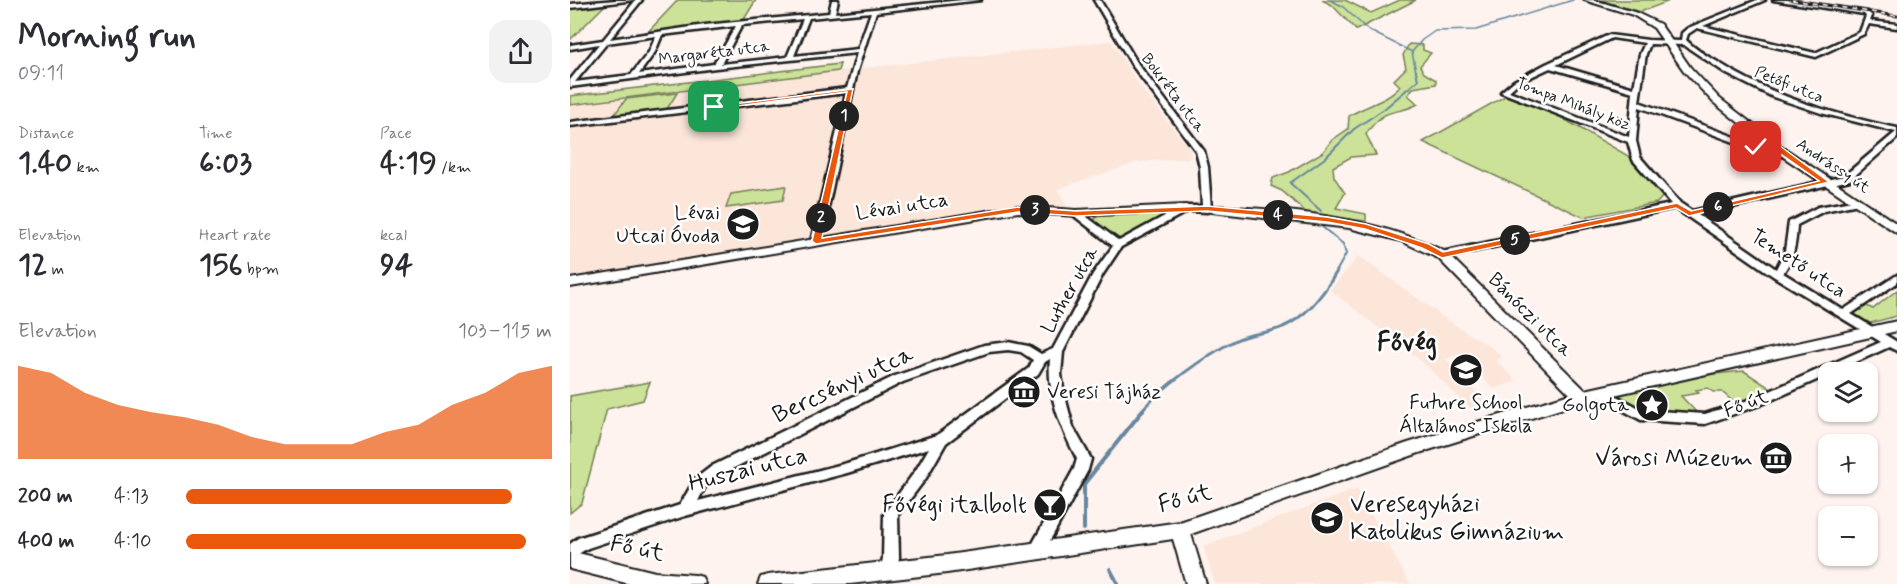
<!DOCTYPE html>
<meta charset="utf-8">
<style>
body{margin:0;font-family:Mynerve,sans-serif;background:#f2f2f3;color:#2b2b33;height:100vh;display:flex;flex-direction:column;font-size:22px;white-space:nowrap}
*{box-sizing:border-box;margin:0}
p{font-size:20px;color:#7c7c81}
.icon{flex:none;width:33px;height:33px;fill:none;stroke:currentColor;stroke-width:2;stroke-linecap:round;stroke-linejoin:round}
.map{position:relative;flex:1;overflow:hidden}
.details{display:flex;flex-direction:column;background:#fff;width:570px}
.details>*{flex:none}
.controls{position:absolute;left:1248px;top:362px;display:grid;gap:12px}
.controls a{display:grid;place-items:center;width:60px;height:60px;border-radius:12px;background:#fff;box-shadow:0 2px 4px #0004;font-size:30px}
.pin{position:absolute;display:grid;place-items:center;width:51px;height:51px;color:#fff;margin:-26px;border-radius:12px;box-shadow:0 3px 9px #0006}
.km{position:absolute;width:30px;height:30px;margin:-15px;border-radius:50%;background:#222;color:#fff;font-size:16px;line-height:30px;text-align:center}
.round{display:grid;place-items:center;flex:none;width:63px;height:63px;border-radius:18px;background:#f2f2f3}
.head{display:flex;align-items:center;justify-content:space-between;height:102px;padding:0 18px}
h1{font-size:33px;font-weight:700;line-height:45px}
.stats{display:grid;grid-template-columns:repeat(3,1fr);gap:9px;height:102px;padding:6px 18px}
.stats div{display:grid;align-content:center}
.stats b{font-size:30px;font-weight:700}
.stats small{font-size:16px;font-weight:400}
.stats p{font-size:16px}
.chart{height:168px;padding:12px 18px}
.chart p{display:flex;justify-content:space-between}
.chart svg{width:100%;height:108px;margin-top:6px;fill:#ea580c;opacity:.7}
ul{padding:0 18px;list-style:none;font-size:20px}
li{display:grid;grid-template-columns:96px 72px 1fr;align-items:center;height:45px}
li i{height:15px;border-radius:8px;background:#ea580c}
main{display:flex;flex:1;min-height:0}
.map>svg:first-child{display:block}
.built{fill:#fce5d9}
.green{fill:#cce298;stroke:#747f5a;stroke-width:1.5}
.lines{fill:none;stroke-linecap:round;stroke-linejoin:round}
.stream-far3{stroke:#66869f;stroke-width:1.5}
.stream-far2{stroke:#66869f;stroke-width:2}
.stream-far1{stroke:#66869f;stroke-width:3}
.stream{stroke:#66869f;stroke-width:4}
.street-casing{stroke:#1c1c1c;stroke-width:5}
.secondary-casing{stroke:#1c1c1c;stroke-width:4}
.street{fill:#fff;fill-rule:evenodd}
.secondary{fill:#fff;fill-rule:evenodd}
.rail-casing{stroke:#1c1c1c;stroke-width:3}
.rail{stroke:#fff;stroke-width:1.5;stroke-dasharray:5;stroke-linecap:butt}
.route{fill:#ea580c;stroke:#fff;stroke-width:1.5}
.labels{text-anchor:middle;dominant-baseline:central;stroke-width:5;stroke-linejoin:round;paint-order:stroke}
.far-street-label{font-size:16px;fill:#1c1c1c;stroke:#fff}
.street-label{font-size:20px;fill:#1c1c1c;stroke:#fff}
.poi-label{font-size:20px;fill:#1c1c1c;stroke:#fff;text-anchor:end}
.near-street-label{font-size:24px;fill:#1c1c1c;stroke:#fff}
.near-poi-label{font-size:24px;fill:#1c1c1c;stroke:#fff;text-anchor:end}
.district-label{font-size:26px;font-weight:bold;fill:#1c1c1c;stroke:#fff}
</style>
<main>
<section class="details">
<div class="head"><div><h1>Morning run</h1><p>09:11</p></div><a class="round"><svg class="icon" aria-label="share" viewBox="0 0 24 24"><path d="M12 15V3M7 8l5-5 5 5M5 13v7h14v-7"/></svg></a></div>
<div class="stats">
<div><p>Distance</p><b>1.40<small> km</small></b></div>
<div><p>Time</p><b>6:03</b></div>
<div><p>Pace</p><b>4:19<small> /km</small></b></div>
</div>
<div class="stats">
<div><p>Elevation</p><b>12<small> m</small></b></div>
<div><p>Heart rate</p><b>156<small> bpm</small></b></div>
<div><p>kcal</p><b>94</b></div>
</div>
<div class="chart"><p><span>Elevation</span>103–115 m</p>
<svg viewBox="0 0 160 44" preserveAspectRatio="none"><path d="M0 44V6L10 9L20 17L30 22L40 25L50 27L60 30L70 35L80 38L90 38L100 38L110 33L120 30L130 22L140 17L150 9L160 6V44z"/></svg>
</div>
<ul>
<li><b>200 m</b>4:13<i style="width:89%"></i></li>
<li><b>400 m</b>4:10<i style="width:93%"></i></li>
</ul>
</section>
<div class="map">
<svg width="1327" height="584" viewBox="0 0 1327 584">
<rect width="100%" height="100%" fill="#fef3ee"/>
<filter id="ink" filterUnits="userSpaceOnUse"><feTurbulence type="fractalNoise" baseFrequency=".0167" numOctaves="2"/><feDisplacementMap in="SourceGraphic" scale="12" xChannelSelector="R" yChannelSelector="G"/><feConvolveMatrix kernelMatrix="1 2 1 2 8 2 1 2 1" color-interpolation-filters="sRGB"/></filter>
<g filter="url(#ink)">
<!-- built -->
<g class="built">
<polygon points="541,41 572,89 619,148 622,158 568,162 487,189 498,209 449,206 0,279 0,105 268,71"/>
<polygon points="789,256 883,324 921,347 932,357 925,360 947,381 924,389 890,354 876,359 917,404 901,409 850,360 760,290"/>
<polygon points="787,489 840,584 645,584 633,546"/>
</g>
<!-- green -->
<g class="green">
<polygon points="108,0 186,0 173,21 76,34"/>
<polygon points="752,0 775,0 801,13 830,0 846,0 786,30 762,5"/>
<polygon points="1030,0 1088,0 1097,2 1070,12"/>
<polygon points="36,4 0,40 0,8"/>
<path d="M839,44l14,1v5l8,3 -11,13 4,7 12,7v4l-23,4 -5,7 10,9c-25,13 -31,0 -52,30l10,21 -25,2 -18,10 1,10 11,16 -9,15 30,6v7l-58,-7 -26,-23 -11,-5 2,-8 16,-6 34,-20 9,-12 16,-11 1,-13c15,-10 42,-16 51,-30l-6,-6 12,-12 -3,-13z"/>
<polygon points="270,64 268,71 0,105 0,96"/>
<polygon points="107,93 97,109 44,115 56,99"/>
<polygon points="935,96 980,111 1060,157 1093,196 1087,203 1013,217 853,142"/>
<polygon points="216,186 213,200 156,208 161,194"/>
<polygon points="598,214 556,239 545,238 524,222 525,218 529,216"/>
<polygon points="1327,290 1327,316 1293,325 1279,316 1297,306 1303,309"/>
<polygon points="1174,371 1203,390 1167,405 1152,392 1143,392 1138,388 1126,390 1129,393 1111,396 1129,415 1071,411 1046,393 1126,376"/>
<polygon points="80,382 73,400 37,409 12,503 0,513 0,396"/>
</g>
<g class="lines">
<!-- stream-far3 -->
<g class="stream-far3">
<polyline points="760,0 772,6 798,30 842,52 846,72"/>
<polyline points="842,52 852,40 865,31 906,30 1003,0"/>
</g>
<!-- stream-far2 -->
<g class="stream-far2">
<polyline points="751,211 720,183 755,158 784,129 814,109 848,80 846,71"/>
<polyline points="751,226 773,244 776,254 766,272"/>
</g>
<!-- stream-far1 -->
<path class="stream-far1" d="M571,411c21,-24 64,-55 93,-70 14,-8 34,-7 49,-14 23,-10 42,-35 54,-56"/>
<!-- stream -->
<g class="stream">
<polyline points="514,529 514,484 573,410"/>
<polyline points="540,569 548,584"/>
</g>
<defs>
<g id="street">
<polygon points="46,0 65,0 0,8 0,4"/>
<path d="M66,0h6l-32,39 95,-14 124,-12 3,-13h6l-3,13 127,-13h19l-105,12 -19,59 -36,170 -5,3 -5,-3 35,-148 -276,33v-4l277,-34 10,-35 -141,15 -146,19v-7l29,-36 -29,5v-4l33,-5zM301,12l-13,37 -64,7 15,-38zM233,19l-16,38 -66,7 21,-39zM166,26l-22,38 -75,10 16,-22 7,-17zM86,36l-7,16 -18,23 -56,7 32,-39z"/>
<path d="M524,0h6l38,64 66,87 4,16 3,42 -4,3 -19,-1 -67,36 -18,27 -40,78 -2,22 2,15 10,38 18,32 -3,11 -47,87 -5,2 -5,-2 -3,-5 46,-83 3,-10c-16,-31 -30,-64 -27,-100l-5,3 -7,12 -92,69 -20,35 -28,37 1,43 -5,19 -6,2 -6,-2 -2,-5 3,-14 1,-44 32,-44 13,-22 -82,25 -162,43 -97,32 -18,11v-15l8,-6 102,-33 15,-26 17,-13 183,-90 89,-31 24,-3 20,4 13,8 12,-5 40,-75 20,-28 -40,-31 -2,-2 2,-2h6l40,30 64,-35h19l-2,-39 -4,-16 -64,-86zM438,350l13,2 12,8 -4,8 -92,67 -90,28 -149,38 7,-14 17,-13 181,-92 86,-30z"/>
<path d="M1187,0h8l-62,26 112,27 45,-21 6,-16 -2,-2 -91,-14h14l81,12 4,4 -2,5 27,3v4l-28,-4 -5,10 -48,23 -119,-29 -9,6 -2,6c9,9 19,15 30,21 56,36 117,53 181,67v10l-47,42 -152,35 78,54 9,-18 4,-29 29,-15 40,-7v4l-34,7 -27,14c-1,19 -3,33 -14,48l60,37 54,-35v8l-46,31 46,28v9l-8,-4 -55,25h-6v3l-68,30 -55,19 -64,-4 -46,-25 -2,-3 2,-3h8l40,21 62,4 47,-15 129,-57 -108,-66 -98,-68 -233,50 -5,-3 5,-3 229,-48 -38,-44 -5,-18 -127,-50 13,-11 32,-17 63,-29 39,5 33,1 1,-8 6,-5zM1042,38l33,5 -5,11 -6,34 -78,-23zM1080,44l34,1 43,29 46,23 48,16 75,19 -52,44 -152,35 -12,-8 -40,-46 -4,-16 3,-34 114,42 24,1 4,-2 -4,-2 -20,-1 -118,-43 7,-48zM980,68l83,24 -4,45 -120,-46 9,-8z"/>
</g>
<g id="secondary">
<polygon points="1014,0 1024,0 1067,13 1090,24 1120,67 1149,98 1211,146 1327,224 1327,233 1203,150 1143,102 1114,71 1084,28 1063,15"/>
<polygon points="616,205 622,208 620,210 506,216 448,212 0,287 0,279 448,206 506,210"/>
<path d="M637,206c81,3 166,10 239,46l139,138 312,-69v10l-314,71 -164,51 -228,81 15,50h-20l-13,-45 -226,34 -97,11h-92l3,-7 7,-2 179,-20 233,-33 228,-79 162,-49 -132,-136 -37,-17 -52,-13 -146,-17 -2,-2 2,-2z"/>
<polygon points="0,551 85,572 125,575 132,577 135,584 60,584 0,569"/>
</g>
</defs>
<!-- street casing -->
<use href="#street" class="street-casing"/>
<!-- secondary casing -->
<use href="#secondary" class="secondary-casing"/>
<!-- street -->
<use href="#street" class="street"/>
<!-- secondary -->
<use href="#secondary" class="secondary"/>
<defs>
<polyline id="rail" points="1222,0 1327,16"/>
</defs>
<!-- rail casing -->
<use href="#rail" class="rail-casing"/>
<!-- rail -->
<use href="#rail" class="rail"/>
</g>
</g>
<!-- route -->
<polygon class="route" points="283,89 252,238 448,207 506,211 637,206 757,217 796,224 859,244 873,252 1107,203 1121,211 1249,181 1205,150 1183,148 1186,145 1210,146 1259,182 1119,216 1106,208 872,258 852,248 795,229 757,222 637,211 506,216 448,212 246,244 242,241 277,92 144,109 140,107"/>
<!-- icons -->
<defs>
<symbol id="school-disc" viewBox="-11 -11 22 22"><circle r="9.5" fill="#1c1c1c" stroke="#fff"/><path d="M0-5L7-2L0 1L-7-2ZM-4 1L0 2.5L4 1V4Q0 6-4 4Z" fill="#fff"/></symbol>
<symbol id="museum-disc" viewBox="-11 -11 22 22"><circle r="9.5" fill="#1c1c1c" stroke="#fff"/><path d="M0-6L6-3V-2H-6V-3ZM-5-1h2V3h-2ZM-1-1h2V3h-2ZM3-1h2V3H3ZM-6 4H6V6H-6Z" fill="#fff"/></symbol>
<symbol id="sight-disc" viewBox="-11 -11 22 22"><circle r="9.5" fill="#1c1c1c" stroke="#fff"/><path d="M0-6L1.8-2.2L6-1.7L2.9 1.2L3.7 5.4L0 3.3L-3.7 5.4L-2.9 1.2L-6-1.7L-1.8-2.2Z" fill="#fff"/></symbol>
<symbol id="bar-disc" viewBox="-11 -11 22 22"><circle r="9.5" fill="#1c1c1c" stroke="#fff"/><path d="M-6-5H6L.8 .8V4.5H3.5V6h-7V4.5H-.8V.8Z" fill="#fff"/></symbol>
</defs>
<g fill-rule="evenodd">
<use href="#school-disc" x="154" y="205" width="38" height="38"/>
<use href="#school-disc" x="877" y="351" width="38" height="38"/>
<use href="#museum-disc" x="435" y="373" width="38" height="38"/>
<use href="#sight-disc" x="1063" y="386" width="38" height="38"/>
<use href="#museum-disc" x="1187" y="439" width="38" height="38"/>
<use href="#bar-disc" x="461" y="486" width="38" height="38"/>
<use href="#school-disc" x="738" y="499" width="38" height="38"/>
</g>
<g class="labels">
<!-- far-street labels -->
<g class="far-street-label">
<text transform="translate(144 53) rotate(-7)">Margaréta utca</text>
<text transform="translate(1219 85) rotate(22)">Petőfi utca</text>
<text transform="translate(603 93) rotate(53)">Bokréta utca</text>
<text transform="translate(1003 104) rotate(21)">Tompa Mihály köz</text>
<text transform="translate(1263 166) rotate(34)">Andrássy út</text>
</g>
<!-- street labels -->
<g class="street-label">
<text transform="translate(332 207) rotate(-9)">Lévai utca</text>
<text transform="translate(1228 264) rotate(33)">Temető utca</text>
<text transform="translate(500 290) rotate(-61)">Luther utca</text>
<text transform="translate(960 315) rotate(45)">Bánóczi utca</text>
<text transform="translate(1176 404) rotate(-21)">Fő út</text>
</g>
<!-- poi labels -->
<g class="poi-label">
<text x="150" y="213">Lévai<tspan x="150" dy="23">Utcai Óvoda</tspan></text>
<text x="477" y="392" text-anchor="start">Veresi Tájház</text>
<text x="896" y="403" text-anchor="middle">Future School<tspan x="896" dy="23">Általános Iskola</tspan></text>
<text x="1059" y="405">Golgota</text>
</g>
<!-- near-street labels -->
<g class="near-street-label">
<text transform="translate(273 385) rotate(-25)">Bercsényi utca</text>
<text transform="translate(178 470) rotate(-14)">Huszai utca</text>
<text transform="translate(615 499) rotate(-15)">Fő út</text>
<text transform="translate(67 549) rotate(12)">Fő út</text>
</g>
<!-- near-poi labels -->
<g class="near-poi-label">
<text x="1183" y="458">Városi Múzeum</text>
<text x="780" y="504" text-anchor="start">Veresegyházi<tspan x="780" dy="28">Katolikus Gimnázium</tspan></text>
<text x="457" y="505">Fővégi italbolt</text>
</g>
<!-- district labels -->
<g class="district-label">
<text x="837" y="343">Fővég</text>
</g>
</g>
</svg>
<div class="controls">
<a><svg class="icon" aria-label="layers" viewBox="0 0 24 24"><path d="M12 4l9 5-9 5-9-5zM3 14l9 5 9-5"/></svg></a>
<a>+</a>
<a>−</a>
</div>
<div class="pin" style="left:144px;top:107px;background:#1e9e55"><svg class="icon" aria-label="arrive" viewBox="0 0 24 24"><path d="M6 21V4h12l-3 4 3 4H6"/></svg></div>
<div class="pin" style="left:1186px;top:147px;background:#d93025"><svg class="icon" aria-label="check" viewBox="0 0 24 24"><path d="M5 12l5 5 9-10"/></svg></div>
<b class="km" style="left:274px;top:116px">1</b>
<b class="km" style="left:251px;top:218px">2</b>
<b class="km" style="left:465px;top:210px">3</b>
<b class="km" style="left:708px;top:215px">4</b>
<b class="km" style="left:945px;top:240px">5</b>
<b class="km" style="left:1148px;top:207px">6</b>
</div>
</main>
